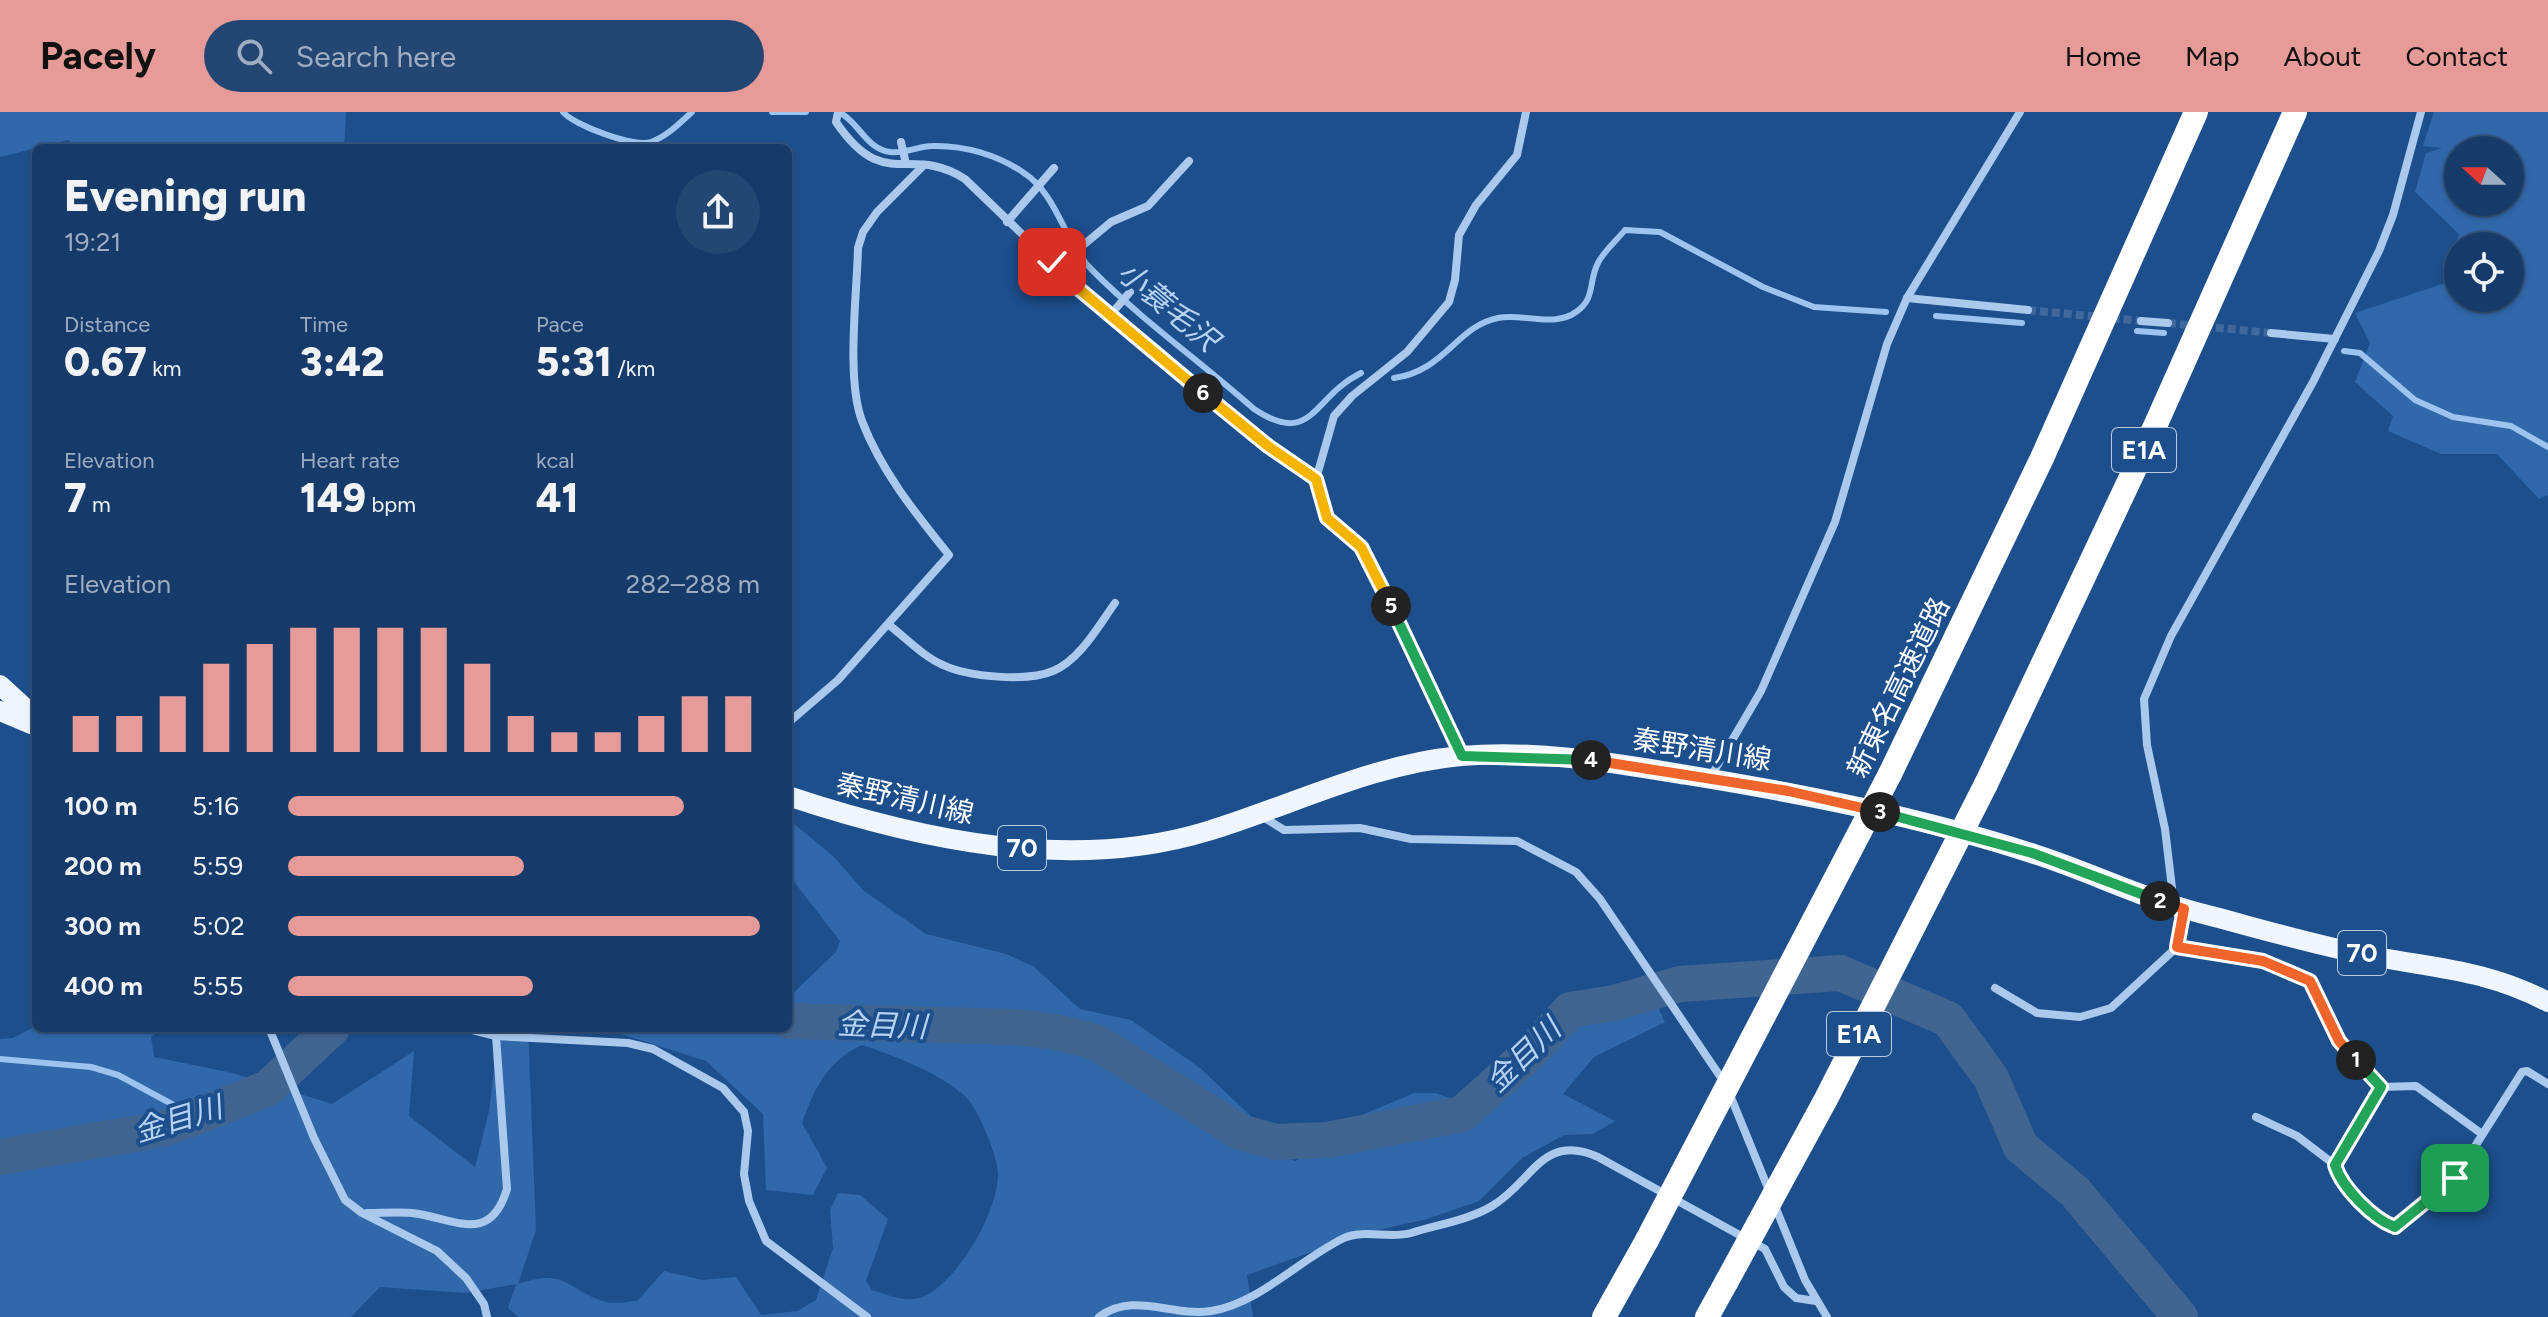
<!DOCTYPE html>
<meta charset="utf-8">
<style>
body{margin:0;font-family:Figtree,"Noto Sans JP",sans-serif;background:#234672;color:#f1f3f6;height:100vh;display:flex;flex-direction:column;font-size:30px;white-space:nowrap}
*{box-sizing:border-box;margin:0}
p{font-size:26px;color:#9eadc1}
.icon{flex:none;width:44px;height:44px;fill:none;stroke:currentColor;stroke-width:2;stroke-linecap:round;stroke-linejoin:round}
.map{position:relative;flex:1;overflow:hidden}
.side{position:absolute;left:32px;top:32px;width:760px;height:888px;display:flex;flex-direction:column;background:#163b6a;border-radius:12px;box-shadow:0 2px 6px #0004,0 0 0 2px #35557e}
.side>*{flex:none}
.needle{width:52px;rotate:291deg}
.controls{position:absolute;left:2444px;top:24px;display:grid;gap:16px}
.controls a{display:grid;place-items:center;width:80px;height:80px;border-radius:50%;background:#163b6a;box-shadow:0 2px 6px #0004,0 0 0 2px #35557e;font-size:40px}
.pin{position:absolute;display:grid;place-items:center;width:68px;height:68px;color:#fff;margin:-34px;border-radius:16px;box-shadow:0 4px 12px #0006}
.km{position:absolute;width:40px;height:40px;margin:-20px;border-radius:50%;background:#222;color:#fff;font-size:22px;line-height:40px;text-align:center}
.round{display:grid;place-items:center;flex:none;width:84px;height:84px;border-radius:42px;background:#234672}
.headline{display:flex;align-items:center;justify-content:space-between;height:136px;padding:0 32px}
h1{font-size:44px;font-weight:800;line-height:60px}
.figures{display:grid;grid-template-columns:repeat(3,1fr);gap:12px;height:136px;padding:8px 32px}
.figures div{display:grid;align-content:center}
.figures b{font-size:40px;font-weight:800}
.figures small{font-size:22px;font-weight:400}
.figures p{font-size:22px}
.chart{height:224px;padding:16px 32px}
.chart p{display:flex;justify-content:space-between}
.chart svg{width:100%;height:144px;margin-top:8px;stroke:#e69b98;stroke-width:6}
ul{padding:0 32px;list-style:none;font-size:26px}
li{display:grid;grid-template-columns:128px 96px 1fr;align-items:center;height:60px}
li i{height:20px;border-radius:10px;background:#e69b98}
header{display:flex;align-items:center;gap:48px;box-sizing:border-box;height:112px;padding:0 40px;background:#e69b98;color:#111}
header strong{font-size:38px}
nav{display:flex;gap:44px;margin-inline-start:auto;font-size:28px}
.search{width:560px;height:72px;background:#234672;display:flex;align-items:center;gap:20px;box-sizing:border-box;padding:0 28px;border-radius:44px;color:#9eadc1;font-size:30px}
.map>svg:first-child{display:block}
.green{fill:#3168aa;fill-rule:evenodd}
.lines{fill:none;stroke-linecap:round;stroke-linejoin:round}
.stream{stroke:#9dc4ee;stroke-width:6}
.river{stroke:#416591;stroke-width:36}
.minor-tunnel{stroke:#3f699e;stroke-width:8;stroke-dasharray:8 4;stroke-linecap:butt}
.minor{stroke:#aac9ed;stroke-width:8}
.primary{stroke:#f0f6ff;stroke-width:20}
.motorway{stroke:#fff;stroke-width:24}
.motorway-bridge{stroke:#fff;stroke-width:24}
.split-1-casing{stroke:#fff;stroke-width:16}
.split-2-casing{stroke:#fff;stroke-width:16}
.split-3-casing{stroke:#fff;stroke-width:16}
.split-4-casing{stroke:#fff;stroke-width:16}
.split-5-casing{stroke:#fff;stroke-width:16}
.split-6-casing{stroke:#fff;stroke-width:16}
.split-7-casing{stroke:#fff;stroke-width:16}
.split-1{stroke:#22a559;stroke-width:10}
.split-2{stroke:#f0652b;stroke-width:10}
.split-3{stroke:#22a559;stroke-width:10}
.split-4{stroke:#f0652b;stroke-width:10}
.split-5{stroke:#22a559;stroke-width:10}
.split-6{stroke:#f5b400;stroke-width:10}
.split-7{stroke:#f5b400;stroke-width:10}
.labels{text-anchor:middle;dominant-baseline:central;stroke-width:8;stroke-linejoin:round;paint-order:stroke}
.shield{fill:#1d4f8d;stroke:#bbcadd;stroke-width:2}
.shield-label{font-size:26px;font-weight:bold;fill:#fff}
.street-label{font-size:28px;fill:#fff;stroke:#1d4f8d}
.water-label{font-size:30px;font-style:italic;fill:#b6d3f4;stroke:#1d4f8d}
</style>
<header>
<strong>Pacely</strong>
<div class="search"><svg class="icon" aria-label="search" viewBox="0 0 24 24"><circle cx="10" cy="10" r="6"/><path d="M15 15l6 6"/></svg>Search here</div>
<nav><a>Home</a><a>Map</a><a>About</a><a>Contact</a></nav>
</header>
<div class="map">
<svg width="2548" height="1205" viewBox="0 0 2548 1205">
<rect width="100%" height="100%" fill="#1d4f8d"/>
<!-- green -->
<g class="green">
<polygon points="0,0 346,0 344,36 82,36 68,28 0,45"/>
<path d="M2434,0h114v383l-9,4 -42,-45h-56l-53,-23 5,-15 -38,-34 15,-39 -15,-30 90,-30 14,-49 -44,-42 11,-39 16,-5 -19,-2zM2510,38v52h-52v-52zM2510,134v52h-52v-52z"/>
<path d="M788,707l45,37 31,35 62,43 80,20 27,12 47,43 51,11 69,48 54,51 20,36 22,6 31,-31 87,-37h21l28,10 44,-39 31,-37 114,-32 13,27 -71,35 -31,37 52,27 -22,13 -29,1 -42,23 -43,43 -52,18 -62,14 -118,42 6,42h-734l-11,-9 8,-24 -50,9 -86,-6 -29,30h-351v-278l13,-1 23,-12 124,2 -9,9 3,20 79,16 99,31 82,-53 -5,65 66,51 14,-56 10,-83h29l8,202 -18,54c51,-17 47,6 88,18 9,2 22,0 31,-1l27,-30 38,9 34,-3 25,38 36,-4 19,-11 17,-52 -3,-38 8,-17 22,2 28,24 -22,62 6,9c16,5 36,14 53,6 34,-17 73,-84 73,-122 0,-17 -20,-66 -33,-78 -29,-25 -68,-39 -103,-51 -34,15 -48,44 -60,78l25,45 -14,27 -47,-5 -3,-76 -57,-53 -104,-33h186v-30l48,-46 4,-11 -52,-67z"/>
</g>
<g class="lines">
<!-- stream -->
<g class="stream">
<path d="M563,0c10,13 72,36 88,30 15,-5 29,-19 41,-30"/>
<polyline points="772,0 806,0"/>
<path d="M839,0c20,10 27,37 51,40 14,2 29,-6 42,-6 32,-1 66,9 92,27 34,22 40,70 69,98 50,50 108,91 161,138 59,39 58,-12 107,-36"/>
<polyline points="1936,204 2022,211"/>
<polyline points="2137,219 2164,221"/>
<polyline points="2344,239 2360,241 2415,288 2453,305 2511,314 2548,335"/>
<path d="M1394,266c51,-7 63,-52 104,-60 25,-5 56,10 78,-6 20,-14 12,-30 22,-49 5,-11 19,-23 27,-33l35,2 103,55 51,20 72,5"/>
<polyline points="0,947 91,955 118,963 196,1005"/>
</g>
<!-- river -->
<g class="river">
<polyline points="788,909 1016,915 1056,920 1096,930 1240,1020 1276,1030 1327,1028 1462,1002 1532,939 1570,898 1614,891 1680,872 1840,861 1948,907 1991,966 2021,1035 2075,1080 2180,1205"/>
<polyline points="0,1045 162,1017 196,1005 268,976 332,916"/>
</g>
<!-- minor-tunnel -->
<g class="minor-tunnel">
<polyline points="2028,198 2141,209"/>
<polyline points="2168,211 2271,221"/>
</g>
<!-- minor -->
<g class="minor">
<path d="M838,0l-2,10c49,72 73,21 129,57l114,110 113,91 24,27 100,72"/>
<polyline points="901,30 906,52"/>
<polyline points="1007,110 1054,56"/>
<polyline points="1052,150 1081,135 1111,110 1148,94 1189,49"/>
<polyline points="1907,186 2028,198"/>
<polyline points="1112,201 1130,180"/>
<polyline points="2141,209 2168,211"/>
<polyline points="2271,221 2335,227"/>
<path d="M889,513c17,13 35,32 54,40 25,12 84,17 110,6 27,-11 46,-46 62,-68"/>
<path d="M788,611l50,-43 111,-125c-33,-41 -68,-84 -87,-134 -16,-42 -5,-127 -4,-173l5,-16 14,-20 47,-47"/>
<polyline points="1462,643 1361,435 1327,406 1316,367 1334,304 1352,284 1407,240 1449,190 1455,168 1459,123 1476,93 1517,43 1526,0"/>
<polyline points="1710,666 1761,579 1835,410 1887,232 1907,186 2020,0"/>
<polyline points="1260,703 1284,718 1360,716 1411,727 1517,729 1576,760 1600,787 1724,970"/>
<polyline points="2174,793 2165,717 2147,633 2144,587 2171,524 2313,270 2379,139 2393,103 2421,0"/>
<polyline points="2177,835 2263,849 2310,869 2339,929 2381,975"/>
<polyline points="1995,876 2037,901 2080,905 2111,896 2177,835 2183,798"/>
<polyline points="269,916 314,1026 345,1088 362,1101 437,1139 466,1166 484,1192 487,1205"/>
<polyline points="464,916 496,924 628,931 653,937 723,976 744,1000 748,1019 744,1062 749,1089 766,1129 867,1205"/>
<path d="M2381,975l-46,78c7,23 38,54 60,62l60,-49 67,-106 5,-1 21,13"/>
<polyline points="2381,975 2416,974 2482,1022"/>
<polyline points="1730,983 1770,1081"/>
<polyline points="2256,1005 2297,1024 2335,1053"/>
<polyline points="1775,1094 1805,1168 1827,1205"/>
<path d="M367,1101c14,0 30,-1 45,0 42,5 78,33 95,-24l-11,-153"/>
<path d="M1099,1205c35,-26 72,0 112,-6 49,-8 89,-52 133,-73 19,-9 46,1 67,-5 25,-8 58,-13 81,-27 41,-24 50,-74 106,-49l167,92 19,38 12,11 20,3"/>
</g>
<!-- primary -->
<g class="primary">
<polyline points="0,573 36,606"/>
<polyline points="0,599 36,614"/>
<path d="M788,684c132,44 283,77 420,35 85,-26 164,-67 253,-75 75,-7 153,7 226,19 117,19 234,42 347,79 54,17 107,44 162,58 62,16 124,35 186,46 62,11 109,14 166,44"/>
</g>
<!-- motorway -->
<g class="motorway">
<polyline points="1890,662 2042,346 2196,0"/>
<polyline points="1986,672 2156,312 2295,0"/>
<polyline points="1604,1205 1647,1128"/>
<polyline points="1707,1205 1727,1169"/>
</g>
<!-- motorway-bridge -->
<g class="motorway-bridge">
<polyline points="1647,1128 1890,662"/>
<polyline points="1727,1169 1826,987 1986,672"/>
</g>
</g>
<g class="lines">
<defs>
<path id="split-1" d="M2356,948l25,27 -46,78c7,23 38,54 60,62l60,-49"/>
<polyline id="split-2" points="2160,789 2184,797 2177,835 2263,849 2310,869 2339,929 2356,948"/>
<polyline id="split-3" points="1880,700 2032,741 2160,789"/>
<polyline id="split-4" points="1591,648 1788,679 1880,700"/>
<polyline id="split-5" points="1391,494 1462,644 1591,648"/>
<polyline id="split-6" points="1203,281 1268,334 1316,367 1327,406 1361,435 1391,494"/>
<polyline id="split-7" points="1052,150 1079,177 1203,281"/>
</defs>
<!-- split-1 casing -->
<use href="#split-1" class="split-1-casing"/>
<!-- split-2 casing -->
<use href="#split-2" class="split-2-casing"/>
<!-- split-3 casing -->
<use href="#split-3" class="split-3-casing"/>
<!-- split-4 casing -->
<use href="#split-4" class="split-4-casing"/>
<!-- split-5 casing -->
<use href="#split-5" class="split-5-casing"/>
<!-- split-6 casing -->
<use href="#split-6" class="split-6-casing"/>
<!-- split-7 casing -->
<use href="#split-7" class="split-7-casing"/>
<!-- split-1 -->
<use href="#split-1" class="split-1"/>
<!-- split-2 -->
<use href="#split-2" class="split-2"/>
<!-- split-3 -->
<use href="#split-3" class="split-3"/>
<!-- split-4 -->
<use href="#split-4" class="split-4"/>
<!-- split-5 -->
<use href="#split-5" class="split-5"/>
<!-- split-6 -->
<use href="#split-6" class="split-6"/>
<!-- split-7 -->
<use href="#split-7" class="split-7"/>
</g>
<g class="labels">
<!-- shield labels -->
<g class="shield">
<rect x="2112" y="316" width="64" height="44" rx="6"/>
<rect x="998" y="714" width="48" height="44" rx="6"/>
<rect x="2338" y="819" width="48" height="44" rx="6"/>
<rect x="1827" y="900" width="64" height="44" rx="6"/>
</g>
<g class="shield-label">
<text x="2144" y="338">E1A</text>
<text x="1022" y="736">70</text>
<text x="2362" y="841">70</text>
<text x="1859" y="922">E1A</text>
</g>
<!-- street labels -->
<g class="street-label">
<text transform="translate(1898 575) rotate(-64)">新東名高速道路</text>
<text transform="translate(1702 637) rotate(9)">秦野清川線</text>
<text transform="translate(905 686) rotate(13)">秦野清川線</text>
</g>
<!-- water labels -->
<g class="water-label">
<text transform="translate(1168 194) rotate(40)">小蓑毛沢</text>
<text transform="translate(882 913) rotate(2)">金目川</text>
<text transform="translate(1523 943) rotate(-44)">金目川</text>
<text transform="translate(178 1007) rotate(-17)">金目川</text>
</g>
</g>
</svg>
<div class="controls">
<a><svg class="needle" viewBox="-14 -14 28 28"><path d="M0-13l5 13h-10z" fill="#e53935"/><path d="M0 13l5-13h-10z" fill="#9eadc1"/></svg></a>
<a><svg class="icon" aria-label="locate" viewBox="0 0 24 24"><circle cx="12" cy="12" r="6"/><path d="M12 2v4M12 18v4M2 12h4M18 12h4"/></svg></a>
</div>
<div class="pin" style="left:2455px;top:1066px;background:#1e9e55"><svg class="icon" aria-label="arrive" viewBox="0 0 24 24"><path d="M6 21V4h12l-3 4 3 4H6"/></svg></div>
<div class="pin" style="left:1052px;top:150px;background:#d93025"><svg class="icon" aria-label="check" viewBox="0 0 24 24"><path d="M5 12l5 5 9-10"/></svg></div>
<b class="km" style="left:2356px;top:948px">1</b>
<b class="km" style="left:2160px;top:789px">2</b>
<b class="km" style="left:1880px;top:700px">3</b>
<b class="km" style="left:1591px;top:648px">4</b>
<b class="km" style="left:1391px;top:494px">5</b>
<b class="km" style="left:1203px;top:281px">6</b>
<section class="side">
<div class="headline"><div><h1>Evening run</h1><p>19:21</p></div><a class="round"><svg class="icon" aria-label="share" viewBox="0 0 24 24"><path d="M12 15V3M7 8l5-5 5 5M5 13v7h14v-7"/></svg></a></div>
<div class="figures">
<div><p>Distance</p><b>0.67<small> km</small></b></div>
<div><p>Time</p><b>3:42</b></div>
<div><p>Pace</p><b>5:31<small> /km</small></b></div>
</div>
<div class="figures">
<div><p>Elevation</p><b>7<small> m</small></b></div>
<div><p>Heart rate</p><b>149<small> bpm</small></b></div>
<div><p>kcal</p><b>41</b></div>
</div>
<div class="chart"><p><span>Elevation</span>282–288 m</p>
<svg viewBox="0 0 160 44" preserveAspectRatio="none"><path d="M5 44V33M15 44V33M25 44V27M35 44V17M45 44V11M55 44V6M65 44V6M75 44V6M85 44V6M95 44V17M105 44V33M115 44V38M125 44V38M135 44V33M145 44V27M155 44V27"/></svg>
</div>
<ul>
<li><b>100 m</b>5:16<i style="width:84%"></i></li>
<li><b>200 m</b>5:59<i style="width:50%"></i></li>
<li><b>300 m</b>5:02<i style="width:100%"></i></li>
<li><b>400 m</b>5:55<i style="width:52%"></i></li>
</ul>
</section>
</div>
